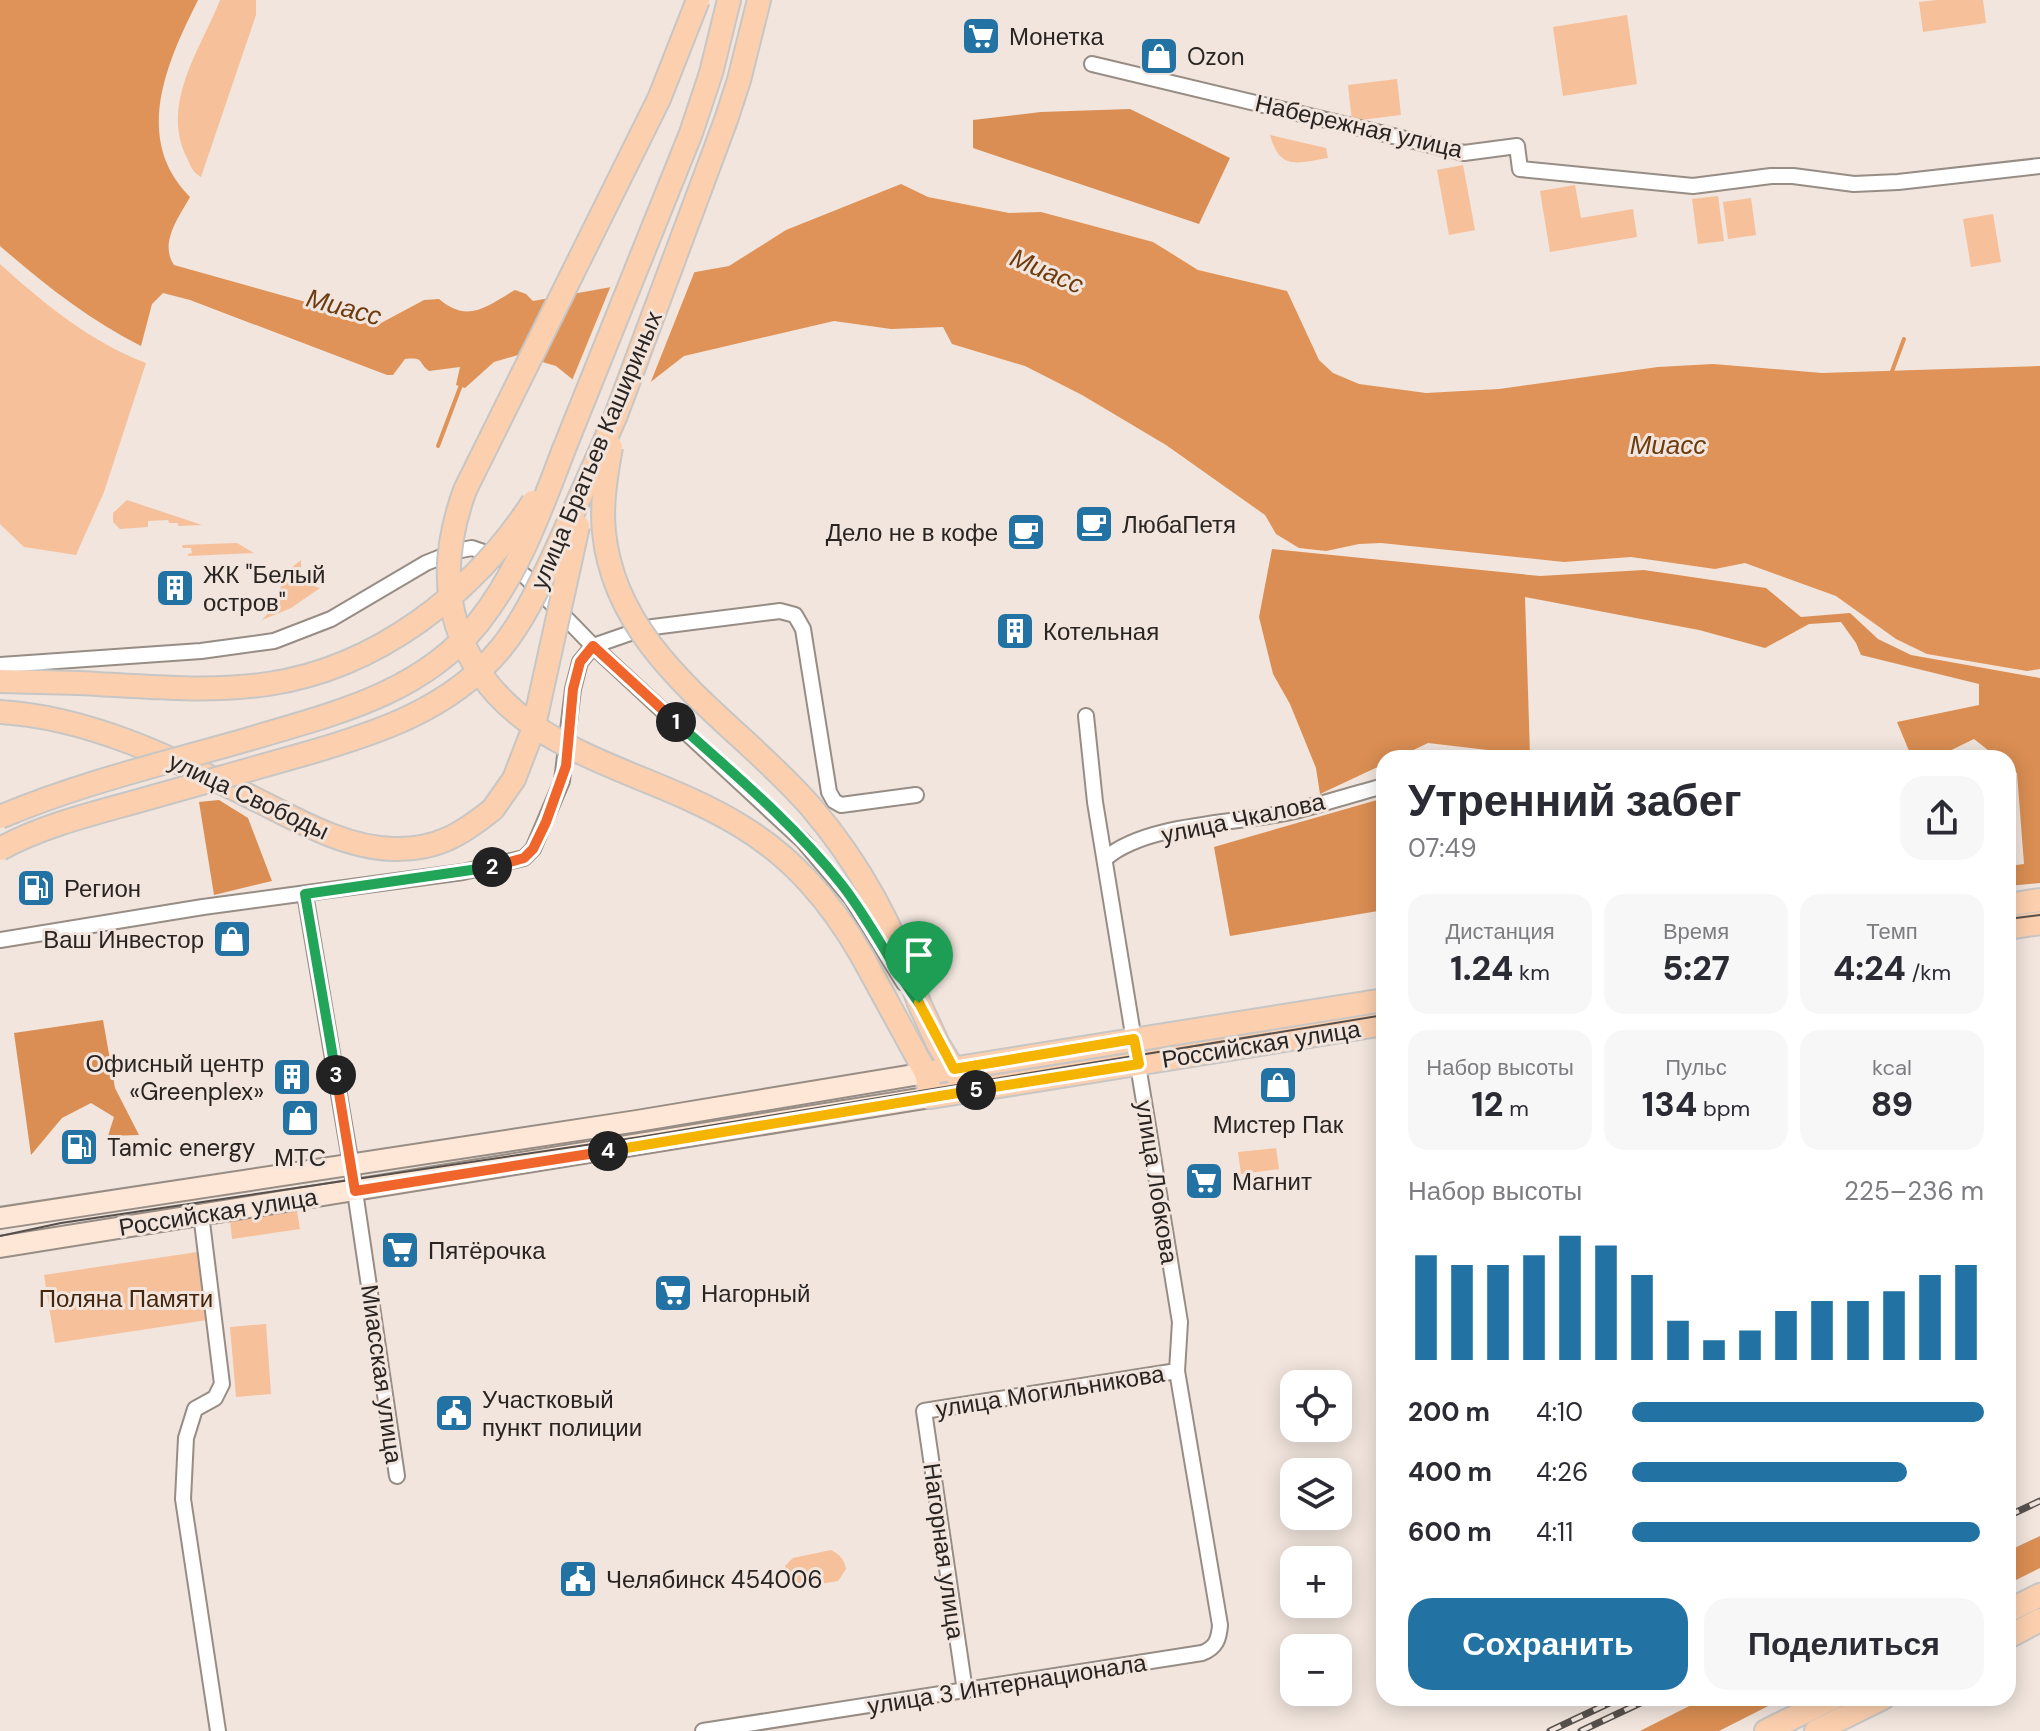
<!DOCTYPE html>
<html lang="ru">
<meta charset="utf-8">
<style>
body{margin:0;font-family:"DM Sans",sans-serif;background:#f7f7f7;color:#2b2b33;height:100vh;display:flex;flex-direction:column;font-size:30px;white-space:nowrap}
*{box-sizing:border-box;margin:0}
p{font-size:26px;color:#7c7c81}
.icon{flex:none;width:44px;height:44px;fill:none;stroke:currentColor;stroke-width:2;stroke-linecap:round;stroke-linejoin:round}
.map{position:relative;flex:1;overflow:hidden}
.side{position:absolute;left:1376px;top:750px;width:640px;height:956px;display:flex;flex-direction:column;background:#fff;border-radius:24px;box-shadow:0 4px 20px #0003}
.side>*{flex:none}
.controls{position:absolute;left:1280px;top:1370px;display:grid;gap:16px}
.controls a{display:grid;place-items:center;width:72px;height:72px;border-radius:16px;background:#fff;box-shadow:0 4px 20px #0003;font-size:40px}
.pin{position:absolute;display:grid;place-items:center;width:68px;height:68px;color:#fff;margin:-82px -34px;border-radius:50% 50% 50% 0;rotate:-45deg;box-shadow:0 0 8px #0007}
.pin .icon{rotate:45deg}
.km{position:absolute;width:40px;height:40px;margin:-20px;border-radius:50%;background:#222;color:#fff;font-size:22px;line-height:40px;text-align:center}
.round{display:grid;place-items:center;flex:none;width:84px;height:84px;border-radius:24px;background:#f7f7f7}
.headline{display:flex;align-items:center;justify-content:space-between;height:136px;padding:0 32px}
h1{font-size:44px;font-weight:800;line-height:60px}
.figures{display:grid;grid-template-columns:repeat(3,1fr);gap:12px;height:136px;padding:8px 32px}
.figures div{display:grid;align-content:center;border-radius:20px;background:#f7f7f7;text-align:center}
.figures b{font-size:34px;font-weight:800}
.figures small{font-size:22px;font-weight:400}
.figures p{font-size:22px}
.chart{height:224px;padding:16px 32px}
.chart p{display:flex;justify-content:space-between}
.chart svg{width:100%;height:144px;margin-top:8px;stroke:#2272a4;stroke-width:6}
.action{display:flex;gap:16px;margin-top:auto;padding:16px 32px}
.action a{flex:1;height:92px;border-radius:24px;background:#2272a4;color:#fff;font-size:32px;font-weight:800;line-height:92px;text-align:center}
.action a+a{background:#f7f7f7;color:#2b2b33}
ul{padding:0 32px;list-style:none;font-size:26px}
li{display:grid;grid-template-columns:128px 96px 1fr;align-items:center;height:60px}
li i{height:20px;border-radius:10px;background:#2272a4}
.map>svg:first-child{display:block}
.green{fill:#f6c09a}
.forest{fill:#da8e53}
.water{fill:#e09358}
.pier{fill:#f1e5dd}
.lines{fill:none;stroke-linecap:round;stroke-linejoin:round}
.stream{stroke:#e09358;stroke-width:4}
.minor-casing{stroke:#978d85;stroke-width:18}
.secondary-casing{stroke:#978d85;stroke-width:24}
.primary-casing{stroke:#c7c6c5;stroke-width:26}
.minor{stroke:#fff;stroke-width:14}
.secondary{stroke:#fee7d7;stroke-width:20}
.primary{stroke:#fcd0af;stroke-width:22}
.tram{stroke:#57504c;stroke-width:2}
.rail-casing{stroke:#57504c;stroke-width:7}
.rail{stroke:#f1e5dd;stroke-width:4;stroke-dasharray:12;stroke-linecap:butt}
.primary-bridge-casing{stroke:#c7c6c5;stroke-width:26;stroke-linecap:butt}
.primary-bridge{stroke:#fcd0af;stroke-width:22}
.split-1-casing{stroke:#fff;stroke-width:16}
.split-2-casing{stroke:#fff;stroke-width:16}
.split-3-casing{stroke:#fff;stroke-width:16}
.split-4-casing{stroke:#fff;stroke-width:16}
.split-5-casing{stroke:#fff;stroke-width:16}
.split-6-casing{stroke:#fff;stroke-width:16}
.split-1{stroke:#22a559;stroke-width:10}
.split-2{stroke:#f0652b;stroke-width:10}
.split-3{stroke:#22a559;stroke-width:10}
.split-4{stroke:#f0652b;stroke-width:10}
.split-5{stroke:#f5b400;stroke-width:10}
.split-6{stroke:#f5b400;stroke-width:10}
.labels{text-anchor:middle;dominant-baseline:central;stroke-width:6;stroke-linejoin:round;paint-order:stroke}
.poi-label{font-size:24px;fill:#292421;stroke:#f1e5dd;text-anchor:start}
.street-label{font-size:24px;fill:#292421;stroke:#f1e5dd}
.park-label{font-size:24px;fill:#45260d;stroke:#f1e5dd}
.water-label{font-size:26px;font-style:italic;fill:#6d3b0e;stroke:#f1e5dd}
</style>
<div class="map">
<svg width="2040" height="1731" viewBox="0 0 2040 1731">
<rect width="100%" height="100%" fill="#f1e5dd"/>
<!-- green -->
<g class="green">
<path d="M220,0h36v15l-55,162c-9,-5 -10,-11 -14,-19 -27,-55 14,-109 33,-158z"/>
<polygon points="1937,0 1983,0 1986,23 1923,32 1919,2"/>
<polygon points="1627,15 1637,84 1563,96 1553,27"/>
<polygon points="1397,79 1401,115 1352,121 1348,85"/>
<path d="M1270,135l56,13 2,10c-31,5 -48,13 -58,-23z"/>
<polygon points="1463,165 1475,230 1449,235 1437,170"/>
<polygon points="1575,185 1581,218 1633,209 1637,237 1550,252 1540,191"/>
<polygon points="1718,196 1724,241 1698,244 1692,199"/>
<polygon points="1751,198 1756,235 1728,239 1723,202"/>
<polygon points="1993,214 2001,262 1971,267 1963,219"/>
<path d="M0,264c43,39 92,79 146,99l-42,129 -28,63 -52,-8 -24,-23z"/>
<polygon points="127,500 202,525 178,526 178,523 169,523 168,520 148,521 148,527 120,529 113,522 113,513"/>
<polygon points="237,543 254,553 188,556 188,554 192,553 191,548 183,548 182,545"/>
<polygon points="301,560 301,582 320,588 291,608 262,620 275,605 285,573"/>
<polygon points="1276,1148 1279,1169 1241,1174 1238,1152"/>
<polygon points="297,1211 300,1229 232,1239 230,1220"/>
<polygon points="197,1252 207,1320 55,1343 44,1275"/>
<polygon points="266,1324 271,1394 236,1397 230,1327"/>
<path d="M831,1550c9,5 13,9 15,19l-8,12 -40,7 -10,-6 -3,-16 8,-8z"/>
</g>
<!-- forest -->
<g class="forest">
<polygon points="1130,109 1230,158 1199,224 973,148 973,120 1041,112"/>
<polygon points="1272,549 1540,576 1644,570 1766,588 1801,617 1850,613 1878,639 1911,655 2040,678 2040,883 2008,886 2008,866 2024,864 2017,773 2008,766 2008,758 1998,758 1974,739 1935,758 1912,758 1897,722 1979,705 1979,684 1861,655 1856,643 1841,622 1809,624 1765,648 1699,630 1525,597 1530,755 1428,743 1397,758 1384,758 1384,764 1320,794 1316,768 1290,704 1273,674 1259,617"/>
<polygon points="1384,798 1384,910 1230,936 1214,847"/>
<polygon points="219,800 248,818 272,881 214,895 199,802"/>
<polygon points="103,1020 115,1088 139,1135 108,1136 114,1117 91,1103 62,1118 31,1155 14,1033"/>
<polygon points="2040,1536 2040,1568 2008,1584 2008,1551"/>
<polygon points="1705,1698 1784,1698 1719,1731 1640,1731"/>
</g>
<!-- water -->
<path class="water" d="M0,0h198c-31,62 -66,139 -8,197 -11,20 -31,46 -16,68l207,58 43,-23 15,-1c29,25 48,7 76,-9l11,4 7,7 196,-35 57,-36 115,-46 27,13 81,16 32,-1 112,30 45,28 89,21 32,69 14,13 26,11 67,9 73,-4 159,-22 55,-3 109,9 218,-7v303l-13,2 -100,-17 -31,-15 -60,-43 -91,-33 -30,6 -84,-12 -67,5 -183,-19 -22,1 -33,7 -27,-3 -23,-14 -11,-19 -99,-70 -84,-50 -57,-29 -73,-22 -9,-17 -52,2 -57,-8 -150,35 -41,32 -66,-5 -21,-17 -38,-11 -24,7 -29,26 -9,-3 4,-18 -31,4c-12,-9 -4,-14 -24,-12l-12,16h-6l-197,-75 -27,-7 -11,11 -11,42c-52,-26 -97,-62 -141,-100z"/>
<!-- pier -->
<polygon class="pier" points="696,268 648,389 599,399 571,383 612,283"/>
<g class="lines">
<!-- stream -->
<g class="stream">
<polyline points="1891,374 1904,339"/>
<polyline points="438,446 461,385"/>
</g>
<defs>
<g id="minor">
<polyline points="1092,64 1464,153 1517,146 1520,169 1693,186 1771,176 1793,176 1854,184 1898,182 2040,166"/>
<polyline points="0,665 201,651 274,641 331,619 426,563 456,551 472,548 501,558 525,576 593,646 803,841 852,899 904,983"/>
<path d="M1106,858c43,-36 134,-34 189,-47 30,-8 59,-17 89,-25"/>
<polyline points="305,894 352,1171 397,1476"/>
<polyline points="0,940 203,907 463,872 524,858 533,849 562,781 573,689 580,662 593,646 645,628 780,611 795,615 803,629 829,792 834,801 841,805 916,795"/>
<polyline points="201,1214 222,1384 215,1398 195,1409 186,1438 183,1499 218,1731"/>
<polyline points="965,1691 924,1411 1177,1371"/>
<path d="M703,1731l499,-78c14,-5 17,-14 18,-28l-43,-254 3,-49 -85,-520 -9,-86"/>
</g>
<g id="secondary">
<polyline points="0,1218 637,1121 926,1073"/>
<polyline points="0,1247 931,1097"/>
</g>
<g id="primary">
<polyline points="616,415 726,120 739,80 759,0"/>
<polyline points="564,449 691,133 711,73 729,0"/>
<polyline points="0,681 78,683"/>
<path d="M0,712c87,5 170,45 247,83 45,22 95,53 147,54 42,1 67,-14 99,-40"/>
<polyline points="2008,905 2040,900"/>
<polyline points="2008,928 2040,923"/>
<polyline points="862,956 926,1073 931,1097 1384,1024"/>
<polyline points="919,1003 938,1044 960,1080"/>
<polyline points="926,1073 1384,1000"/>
<polyline points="2008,1611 2040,1595"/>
<polyline points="2008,1637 2040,1620"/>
<polyline points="1766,1731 1833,1698"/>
<polyline points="1816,1731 1883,1698"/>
</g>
</defs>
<!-- minor casing -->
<use href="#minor" class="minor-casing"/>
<!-- secondary casing -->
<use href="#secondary" class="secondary-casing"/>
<!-- primary casing -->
<use href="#primary" class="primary-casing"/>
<!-- minor -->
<use href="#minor" class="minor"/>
<!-- secondary -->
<use href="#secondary" class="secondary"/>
<!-- primary -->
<use href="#primary" class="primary"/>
<!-- tram -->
<g class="tram">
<polyline points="2008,919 2040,915"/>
<polyline points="0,1236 61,1223 640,1137 1384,1015"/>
</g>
<defs>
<g id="rail">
<polyline points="2008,1516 2040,1501"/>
<polyline points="1550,1731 1620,1698"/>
<polyline points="1581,1731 1651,1698"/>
</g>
</defs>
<!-- rail casing -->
<use href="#rail" class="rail-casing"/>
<!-- rail -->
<use href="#rail" class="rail"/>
<defs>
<g id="primary-bridge">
<path d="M698,0l-39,99 -194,391c-16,44 -23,91 -8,136 41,127 183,138 282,199 54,32 92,77 123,131"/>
<path d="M611,447c-5,28 -10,57 -7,85 12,124 133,189 207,275 49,57 85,124 108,196"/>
<path d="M78,683c63,3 127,10 190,1 109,-16 206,-91 265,-182"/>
<polyline points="493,809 514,779 533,730 578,526"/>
<path d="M0,817c80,-34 166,-54 249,-78 84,-25 172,-45 229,-116 41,-51 63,-114 86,-174"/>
<path d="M0,849c40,-22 87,-34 131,-46 57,-16 113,-32 170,-48 74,-21 149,-45 200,-107 24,-29 40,-66 56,-100 20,-44 40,-89 59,-133"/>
</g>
</defs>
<!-- primary-bridge casing -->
<use href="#primary-bridge" class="primary-bridge-casing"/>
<!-- primary-bridge -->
<use href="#primary-bridge" class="primary-bridge"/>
</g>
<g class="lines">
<defs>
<path id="split-1" d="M676,722c57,51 118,102 166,163 29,37 49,80 77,118"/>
<polyline id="split-2" points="492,867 524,858 533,849 546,822 566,766 573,689 580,662 593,646 676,722"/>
<polyline id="split-3" points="336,1075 305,894 492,867"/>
<polyline id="split-4" points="336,1075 355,1191 608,1151"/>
<polyline id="split-5" points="608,1151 976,1090"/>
<polyline id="split-6" points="919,1003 954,1069 1134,1039 1139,1064 976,1090"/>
</defs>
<!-- split-1 casing -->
<use href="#split-1" class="split-1-casing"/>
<!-- split-2 casing -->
<use href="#split-2" class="split-2-casing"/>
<!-- split-3 casing -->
<use href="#split-3" class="split-3-casing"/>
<!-- split-4 casing -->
<use href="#split-4" class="split-4-casing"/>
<!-- split-5 casing -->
<use href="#split-5" class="split-5-casing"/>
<!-- split-6 casing -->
<use href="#split-6" class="split-6-casing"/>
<!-- split-1 -->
<use href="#split-1" class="split-1"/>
<!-- split-2 -->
<use href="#split-2" class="split-2"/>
<!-- split-3 -->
<use href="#split-3" class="split-3"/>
<!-- split-4 -->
<use href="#split-4" class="split-4"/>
<!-- split-5 -->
<use href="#split-5" class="split-5"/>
<!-- split-6 -->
<use href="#split-6" class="split-6"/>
</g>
<!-- icons -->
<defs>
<symbol id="supermarket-square" viewBox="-11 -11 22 22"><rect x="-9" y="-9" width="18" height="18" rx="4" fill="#2272a4" stroke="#f1e5dd"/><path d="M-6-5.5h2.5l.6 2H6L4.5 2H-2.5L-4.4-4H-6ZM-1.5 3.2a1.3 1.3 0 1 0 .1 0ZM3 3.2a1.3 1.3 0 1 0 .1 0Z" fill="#fff"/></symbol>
<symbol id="shop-square" viewBox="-11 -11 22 22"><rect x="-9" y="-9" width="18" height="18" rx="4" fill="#2272a4" stroke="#f1e5dd"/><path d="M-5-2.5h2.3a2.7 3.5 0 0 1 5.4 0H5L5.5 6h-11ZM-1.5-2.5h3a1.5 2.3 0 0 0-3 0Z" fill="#fff"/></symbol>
<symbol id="cafe-square" viewBox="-11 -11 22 22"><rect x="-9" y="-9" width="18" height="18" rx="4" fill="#2272a4" stroke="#f1e5dd"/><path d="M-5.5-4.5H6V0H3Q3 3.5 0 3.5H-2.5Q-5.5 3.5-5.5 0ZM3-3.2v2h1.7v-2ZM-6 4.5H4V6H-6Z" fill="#fff"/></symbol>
<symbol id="building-square" viewBox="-11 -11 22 22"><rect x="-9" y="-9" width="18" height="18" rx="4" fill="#2272a4" stroke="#f1e5dd"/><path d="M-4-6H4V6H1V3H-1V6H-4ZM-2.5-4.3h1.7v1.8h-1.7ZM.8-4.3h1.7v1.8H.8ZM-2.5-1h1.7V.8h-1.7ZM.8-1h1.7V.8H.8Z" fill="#fff"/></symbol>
<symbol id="fuel-square" viewBox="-11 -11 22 22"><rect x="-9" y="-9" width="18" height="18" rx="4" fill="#2272a4" stroke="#f1e5dd"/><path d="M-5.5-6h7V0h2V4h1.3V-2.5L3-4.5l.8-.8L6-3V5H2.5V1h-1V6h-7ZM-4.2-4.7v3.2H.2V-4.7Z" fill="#fff"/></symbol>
<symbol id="civic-square" viewBox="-11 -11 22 22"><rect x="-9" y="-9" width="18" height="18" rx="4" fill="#2272a4" stroke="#f1e5dd"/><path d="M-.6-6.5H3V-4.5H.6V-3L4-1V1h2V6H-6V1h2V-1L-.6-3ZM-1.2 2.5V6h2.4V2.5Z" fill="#fff"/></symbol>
</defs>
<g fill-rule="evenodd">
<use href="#supermarket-square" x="959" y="14" width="44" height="44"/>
<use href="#shop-square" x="1137" y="34" width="44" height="44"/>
<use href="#cafe-square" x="1072" y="502" width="44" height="44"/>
<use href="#cafe-square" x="1004" y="510" width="44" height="44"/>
<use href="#building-square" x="153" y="566" width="44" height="44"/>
<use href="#building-square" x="993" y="609" width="44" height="44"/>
<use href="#fuel-square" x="14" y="866" width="44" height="44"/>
<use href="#shop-square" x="210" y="917" width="44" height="44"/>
<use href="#building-square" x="270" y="1055" width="44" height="44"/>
<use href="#shop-square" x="1256" y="1063" width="44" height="44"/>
<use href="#shop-square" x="278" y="1096" width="44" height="44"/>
<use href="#fuel-square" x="57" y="1125" width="44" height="44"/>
<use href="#supermarket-square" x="1182" y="1159" width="44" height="44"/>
<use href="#supermarket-square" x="378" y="1228" width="44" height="44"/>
<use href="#supermarket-square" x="651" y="1271" width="44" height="44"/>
<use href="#civic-square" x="432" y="1391" width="44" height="44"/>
<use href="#civic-square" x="556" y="1557" width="44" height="44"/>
</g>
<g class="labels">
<!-- poi labels -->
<g class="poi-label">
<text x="1009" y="36">Монетка</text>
<text x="1187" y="56">Ozon</text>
<text x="1122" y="524">ЛюбаПетя</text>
<text x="998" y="532" text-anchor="end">Дело не в кофе</text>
<text x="203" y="574">ЖК "Белый<tspan x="203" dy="28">остров"</tspan></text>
<text x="1043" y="631">Котельная</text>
<text x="64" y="888">Регион</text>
<text x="204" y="939" text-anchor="end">Ваш Инвестор</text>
<text x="264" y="1063" text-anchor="end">Офисный центр<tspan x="264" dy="28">«Greenplex»</tspan></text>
<text x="1278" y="1124" text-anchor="middle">Мистер Пак</text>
<text x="107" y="1147">Tamic energy</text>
<text x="300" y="1157" text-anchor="middle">МТС</text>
<text x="1232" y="1181">Магнит</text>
<text x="428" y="1250">Пятёрочка</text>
<text x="701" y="1293">Нагорный</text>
<text x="482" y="1399">Участковый<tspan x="482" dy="28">пункт полиции</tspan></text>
<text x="606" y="1579">Челябинск 454006</text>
</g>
<!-- street labels -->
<g class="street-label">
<text transform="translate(1359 126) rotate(13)">Набережная улица</text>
<text transform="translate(596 450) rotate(-67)">улица Братьев Кашириных</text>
<text transform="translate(249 796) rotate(25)">улица Свободы</text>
<text transform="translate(1243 818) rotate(-12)">улица Чкалова</text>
<text transform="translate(1261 1044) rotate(-9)">Российская улица</text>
<text transform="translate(1157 1182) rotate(81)">улица Лобкова</text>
<text transform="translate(218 1212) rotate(-9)">Российская улица</text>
<text transform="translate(382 1374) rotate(82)">Миасская улица</text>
<text transform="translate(1050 1391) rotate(-9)">улица Могильникова</text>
<text transform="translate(944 1551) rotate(82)">Нагорная улица</text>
<text transform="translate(1007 1684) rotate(-9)">улица 3 Интернационала</text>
</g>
<!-- park labels -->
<g class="park-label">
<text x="126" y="1298">Поляна Памяти</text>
</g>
<!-- water labels -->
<g class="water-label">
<text transform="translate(1047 271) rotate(23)">Миасс</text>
<text transform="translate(344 307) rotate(15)">Миасс</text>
<text x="1668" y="445">Миасс</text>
</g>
</g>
</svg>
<div class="controls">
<a><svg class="icon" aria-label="locate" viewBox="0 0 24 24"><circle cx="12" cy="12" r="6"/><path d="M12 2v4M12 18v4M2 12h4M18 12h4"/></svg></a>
<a><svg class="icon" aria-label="layers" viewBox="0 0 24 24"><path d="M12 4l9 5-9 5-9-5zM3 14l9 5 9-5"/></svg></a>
<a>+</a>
<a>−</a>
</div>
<div class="pin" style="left:919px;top:1003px;background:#1e9e55"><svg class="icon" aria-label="arrive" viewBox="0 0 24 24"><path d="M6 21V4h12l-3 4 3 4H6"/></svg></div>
<b class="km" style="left:676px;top:722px">1</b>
<b class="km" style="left:492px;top:867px">2</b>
<b class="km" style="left:336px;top:1075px">3</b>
<b class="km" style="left:608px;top:1151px">4</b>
<b class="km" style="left:976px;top:1090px">5</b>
<section class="side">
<div class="headline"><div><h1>Утренний забег</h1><p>07:49</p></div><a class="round"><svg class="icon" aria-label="share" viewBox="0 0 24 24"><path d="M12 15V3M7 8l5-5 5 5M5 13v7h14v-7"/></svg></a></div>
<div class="figures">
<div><p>Дистанция</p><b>1.24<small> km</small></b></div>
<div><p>Время</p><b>5:27</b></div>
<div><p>Темп</p><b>4:24<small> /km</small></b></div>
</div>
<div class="figures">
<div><p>Набор высоты</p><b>12<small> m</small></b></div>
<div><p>Пульс</p><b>134<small> bpm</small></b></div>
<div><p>kcal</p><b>89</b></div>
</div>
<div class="chart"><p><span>Набор высоты</span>225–236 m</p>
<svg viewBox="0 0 160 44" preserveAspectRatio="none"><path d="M5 44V12M15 44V15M25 44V15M35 44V12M45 44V6M55 44V9M65 44V18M75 44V32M85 44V38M95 44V35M105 44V29M115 44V26M125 44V26M135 44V23M145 44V18M155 44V15"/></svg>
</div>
<ul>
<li><b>200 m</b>4:10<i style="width:100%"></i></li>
<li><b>400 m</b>4:26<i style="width:78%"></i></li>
<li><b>600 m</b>4:11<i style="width:99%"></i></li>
</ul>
<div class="action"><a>Сохранить</a><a>Поделиться</a></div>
</section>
</div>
